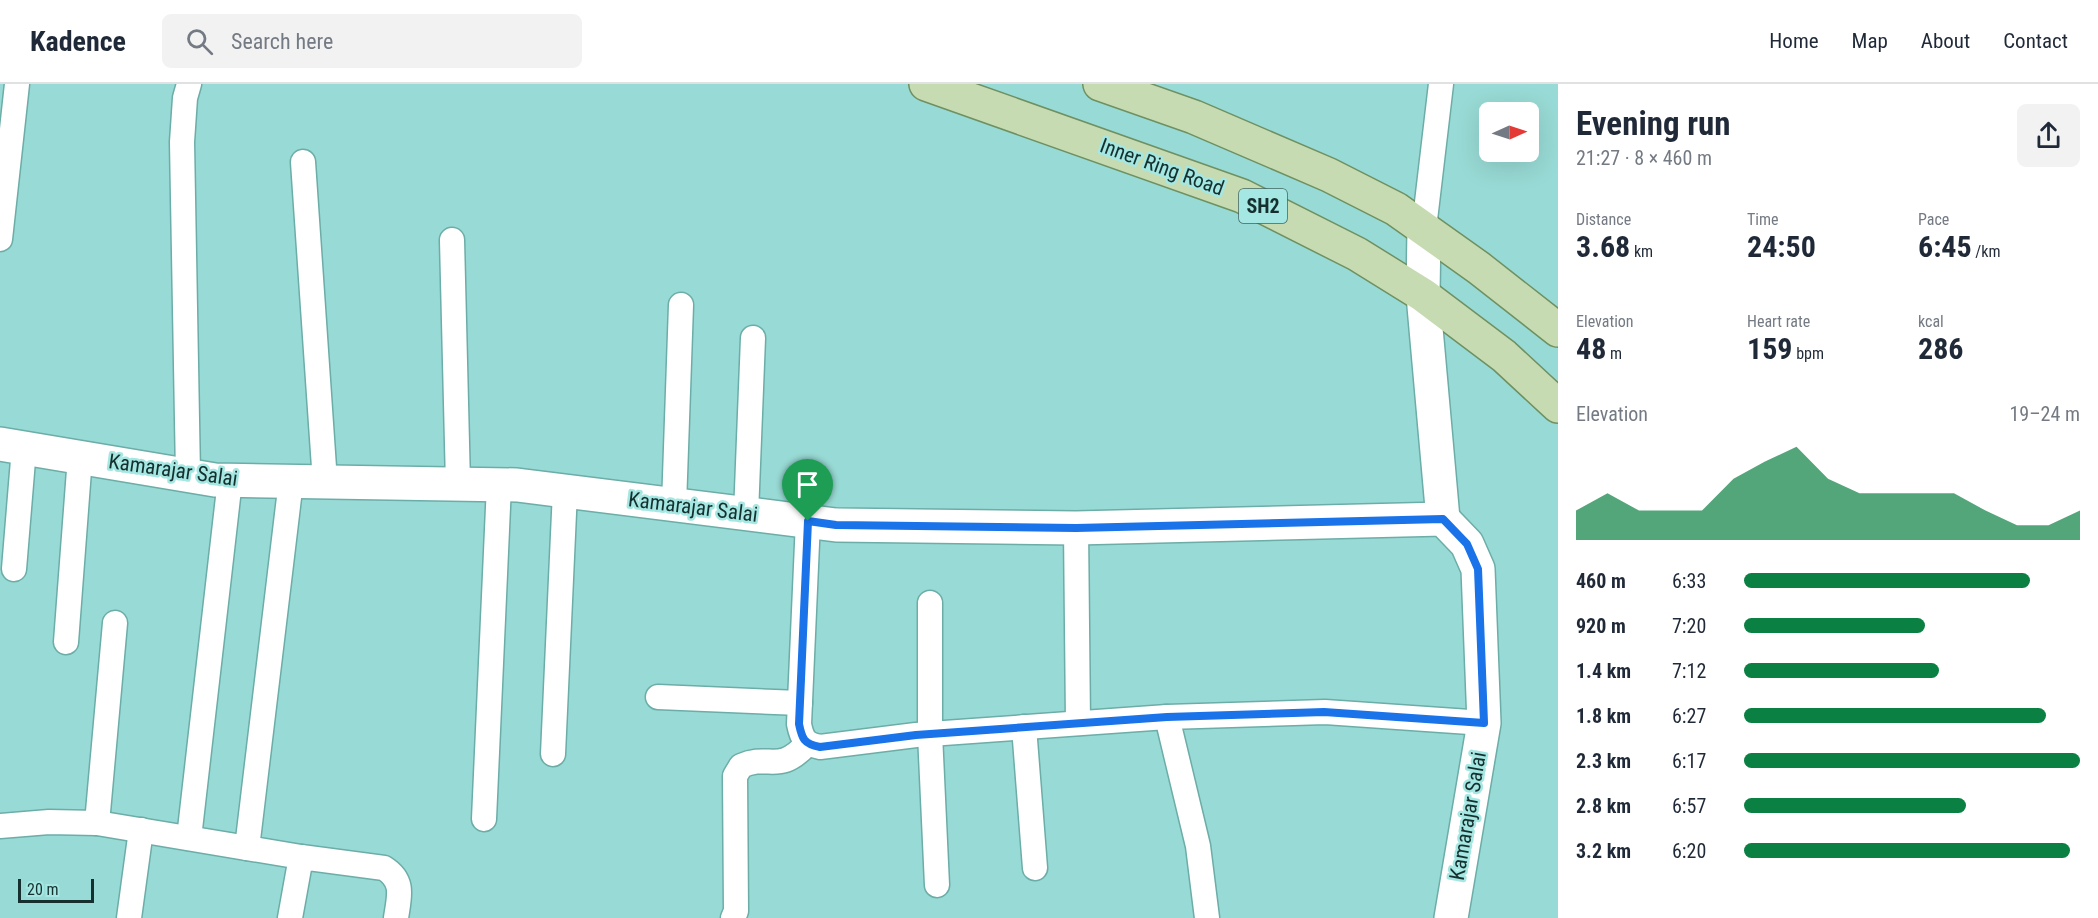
<!DOCTYPE html>
<meta charset="utf-8">
<style>
body{margin:0;font-family:"Roboto Condensed",sans-serif;background:#f2f2f3;color:#1f2937;height:100vh;display:flex;flex-direction:column;font-size:22px;white-space:nowrap}
*{box-sizing:border-box;margin:0}
p{font-size:20px;color:#747a83}
.icon{flex:none;width:33px;height:33px;fill:none;stroke:currentColor;stroke-width:2;stroke-linecap:round;stroke-linejoin:round}
.map{position:relative;flex:1;overflow:hidden}
.panel{display:flex;flex-direction:column;background:#fff;width:540px}
.panel>*{flex:none}
.needle{width:39px;rotate:87deg}
.tools{position:absolute;left:1479px;top:18px;display:grid;gap:12px}
.tools a{display:grid;place-items:center;width:60px;height:60px;border-radius:9px;background:#fff;box-shadow:0 6px 24px #0002;font-size:30px}
.scale{position:absolute;left:18px;bottom:15px;width:76px;box-sizing:border-box;padding-left:6px;border:3px solid #15302e;border-top:0;font-size:16px;line-height:21px;white-space:nowrap;color:#15302e;-webkit-text-stroke:4px #a5e7e2;paint-order:stroke}
.pin{position:absolute;display:grid;place-items:center;width:51px;height:51px;color:#fff;margin:-62px -26px;border-radius:50% 50% 50% 0;rotate:-45deg;box-shadow:0 0 6px #0007}
.pin .icon{rotate:45deg}
.round{display:grid;place-items:center;flex:none;width:63px;height:63px;border-radius:9px;background:#f2f2f3}
.overview{display:flex;align-items:center;justify-content:space-between;height:102px;padding:0 18px}
h1{font-size:33px;font-weight:700;line-height:45px}
.figures{display:grid;grid-template-columns:repeat(3,1fr);gap:9px;height:102px;padding:6px 18px}
.figures div{display:grid;align-content:center}
.figures b{font-size:30px;font-weight:700}
.figures small{font-size:16px;font-weight:400}
.figures p{font-size:16px}
.chart{height:168px;padding:12px 18px}
.chart p{display:flex;justify-content:space-between}
.chart svg{width:100%;height:108px;margin-top:6px;fill:#0b8043;opacity:.7}
ul{padding:0 18px;list-style:none;font-size:20px}
li{display:grid;grid-template-columns:96px 72px 1fr;align-items:center;height:45px}
li i{height:15px;border-radius:8px;background:#0b8043}
header{display:flex;align-items:center;gap:36px;box-sizing:border-box;height:84px;padding:0 30px;background:#fff;border-bottom:2px solid #e0e1e3}
header strong{font-size:28px}
nav{display:flex;gap:33px;margin-inline-start:auto;font-size:21px}
.search{width:420px;height:54px;background:#f2f2f3;display:flex;align-items:center;gap:15px;box-sizing:border-box;padding:0 21px;border-radius:9px;color:#747a83;font-size:22px}
main{display:flex;flex:1;min-height:0}
.map>svg:first-child{display:block}
.lines{fill:none;stroke-linecap:round;stroke-linejoin:round}
.minor-casing{stroke:#6cada8;stroke-width:27}
.secondary-casing{stroke:#6cada8;stroke-width:36}
.primary-casing{stroke:#6f9061;stroke-width:36}
.minor{stroke:#fff;stroke-width:24}
.secondary{stroke:#fff;stroke-width:33}
.primary{stroke:#c6dbb1;stroke-width:33}
.route-casing{stroke:#fff;stroke-width:12}
.route{stroke:#1a73e8;stroke-width:8}
.labels{text-anchor:middle;dominant-baseline:central;stroke-width:5;stroke-linejoin:round;paint-order:stroke}
.shield{fill:#a5e7e2;stroke:#406764;stroke-width:1.5}
.shield-label{font-size:20px;font-weight:bold;fill:#15302e}
.street-label{font-size:21px;fill:#15302e;stroke:#a5e7e2}
</style>
<header>
<strong>Kadence</strong>
<div class="search"><svg class="icon" aria-label="search" viewBox="0 0 24 24"><circle cx="10" cy="10" r="6"/><path d="M15 15l6 6"/></svg>Search here</div>
<nav><a>Home</a><a>Map</a><a>About</a><a>Contact</a></nav>
</header>
<main>
<div class="map">
<svg width="1558" height="834" viewBox="0 0 1558 834">
<rect width="100%" height="100%" fill="#98dad5"/>
<g class="lines">
<defs>
<g id="minor">
<polyline points="303,78 325,398"/>
<polyline points="1424,144 1441,0"/>
<polyline points="0,155 17,0"/>
<polyline points="452,156 458,400"/>
<polyline points="188,391 182,58 185,14 189,0"/>
<polyline points="674,421 681,221"/>
<polyline points="746,430 753,254"/>
<path d="M808,437l-9,203c3,15 6,20 21,23l96,-12 251,-18 158,-5 159,11"/>
<polyline points="1076,444 1078,639"/>
<polyline points="14,485 24,364"/>
<polyline points="930,519 930,650 937,801"/>
<polyline points="66,558 80,373"/>
<polyline points="658,613 800,619"/>
<polyline points="1167,633 1198,762 1207,834"/>
<polyline points="1024,643 1035,784"/>
<polyline points="553,670 565,407"/>
<polyline points="484,735 499,401"/>
<polyline points="97,739 115,539"/>
<polyline points="0,742 49,738 97,739 301,773"/>
<polyline points="189,754 230,396"/>
<polyline points="247,764 291,397"/>
<polyline points="129,834 141,746"/>
<path d="M290,834l11,-61 83,11c21,13 15,29 12,50"/>
<path d="M733,834l3,-7 -1,-135 6,-10c29,-13 37,9 66,-22"/>
</g>
<g id="secondary">
<polyline points="1424,144 1423,211 1443,435"/>
<polyline points="0,360 215,396 517,401 836,441 1076,444 1443,435 1467,460 1478,485 1484,639 1451,834"/>
</g>
<g id="primary">
<polyline points="926,0 1242,112 1357,170 1423,211 1504,272 1558,322"/>
<polyline points="1100,0 1194,33 1329,91 1396,125 1479,184 1558,246"/>
</g>
</defs>
<!-- minor casing -->
<use href="#minor" class="minor-casing"/>
<!-- secondary casing -->
<use href="#secondary" class="secondary-casing"/>
<!-- primary casing -->
<use href="#primary" class="primary-casing"/>
<!-- minor -->
<use href="#minor" class="minor"/>
<!-- secondary -->
<use href="#secondary" class="secondary"/>
<!-- primary -->
<use href="#primary" class="primary"/>
</g>
<g class="lines">
<defs>
<path id="route" d="M1443,435l24,25 11,25 6,154 -160,-11 -157,5 -251,18 -96,12c-16,-3 -18,-8 -21,-23l9,-203 28,4 240,3z"/>
</defs>
<!-- route casing -->
<use href="#route" class="route-casing"/>
<!-- route -->
<use href="#route" class="route"/>
</g>
<g class="labels">
<!-- shield labels -->
<rect class="shield" x="1239" y="105" width="48" height="34" rx="4.5"/>
<g class="shield-label">
<text x="1263" y="122">SH2</text>
</g>
<!-- street labels -->
<g class="street-label">
<text transform="translate(1162 83) rotate(20)">Inner Ring Road</text>
<text transform="translate(173 386) rotate(8)">Kamarajar Salai</text>
<text transform="translate(693 423) rotate(7)">Kamarajar Salai</text>
<text transform="translate(1468 732) rotate(-80)">Kamarajar Salai</text>
</g>
</g>
</svg>
<div class="tools">
<a><svg class="needle" viewBox="-14 -14 28 28"><path d="M0-13l5 13h-10z" fill="#e53935"/><path d="M0 13l5-13h-10z" fill="#747a83"/></svg></a>
</div>
<div class="scale">20 m</div>
<div class="pin" style="left:808px;top:437px;background:#1e9e55"><svg class="icon" aria-label="arrive" viewBox="0 0 24 24"><path d="M6 21V4h12l-3 4 3 4H6"/></svg></div>
</div>
<section class="panel">
<div class="overview"><div><h1>Evening run</h1><p>21:27 · 8 × 460 m</p></div><a class="round"><svg class="icon" aria-label="share" viewBox="0 0 24 24"><path d="M12 15V3M7 8l5-5 5 5M5 13v7h14v-7"/></svg></a></div>
<div class="figures">
<div><p>Distance</p><b>3.68<small> km</small></b></div>
<div><p>Time</p><b>24:50</b></div>
<div><p>Pace</p><b>6:45<small> /km</small></b></div>
</div>
<div class="figures">
<div><p>Elevation</p><b>48<small> m</small></b></div>
<div><p>Heart rate</p><b>159<small> bpm</small></b></div>
<div><p>kcal</p><b>286</b></div>
</div>
<div class="chart"><p><span>Elevation</span>19–24 m</p>
<svg viewBox="0 0 160 44" preserveAspectRatio="none"><path d="M0 44V32L10 25L20 32L30 32L40 32L50 19L60 12L70 6L80 19L90 25L100 25L110 25L120 25L130 32L140 38L150 38L160 32V44z"/></svg>
</div>
<ul>
<li><b>460 m</b>6:33<i style="width:85%"></i></li>
<li><b>920 m</b>7:20<i style="width:54%"></i></li>
<li><b>1.4 km</b>7:12<i style="width:58%"></i></li>
<li><b>1.8 km</b>6:27<i style="width:90%"></i></li>
<li><b>2.3 km</b>6:17<i style="width:100%"></i></li>
<li><b>2.8 km</b>6:57<i style="width:66%"></i></li>
<li><b>3.2 km</b>6:20<i style="width:97%"></i></li>
</ul>
</section>
</main>
